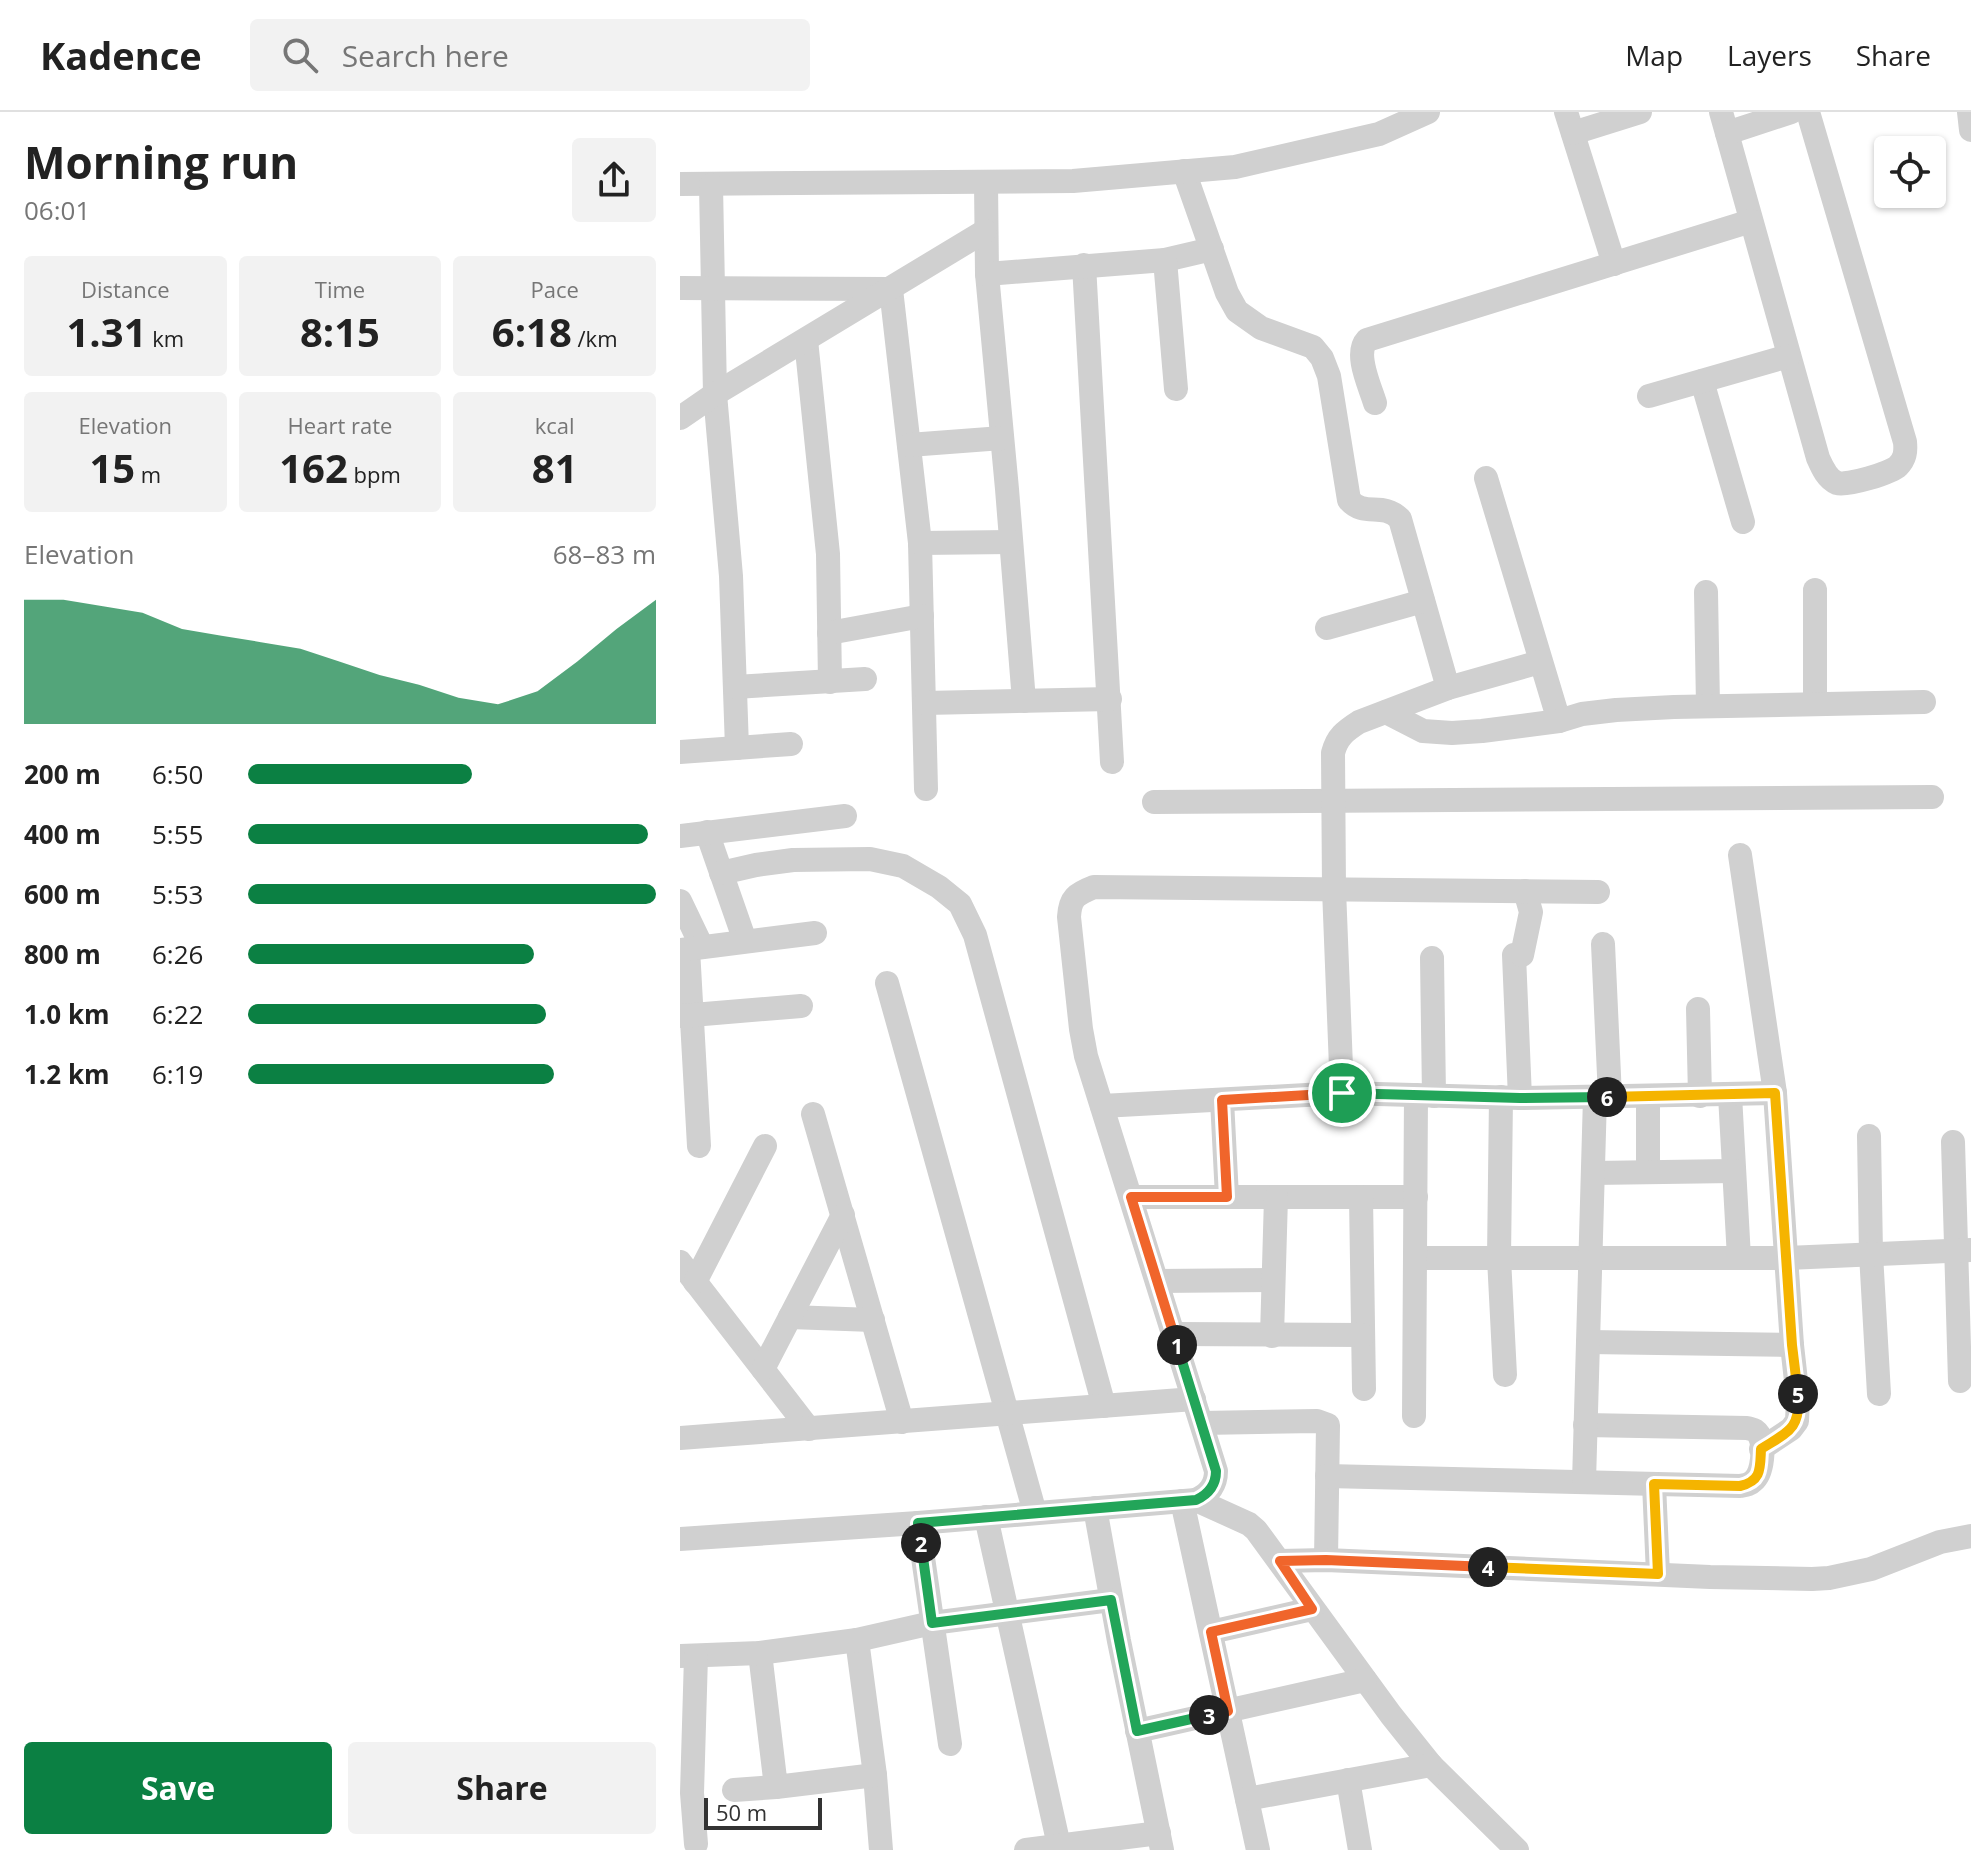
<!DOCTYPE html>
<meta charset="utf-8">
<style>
body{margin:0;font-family:"Open Sans",sans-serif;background:#f2f2f2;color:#222;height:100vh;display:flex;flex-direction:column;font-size:30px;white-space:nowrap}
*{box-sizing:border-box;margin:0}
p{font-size:26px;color:#767676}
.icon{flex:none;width:44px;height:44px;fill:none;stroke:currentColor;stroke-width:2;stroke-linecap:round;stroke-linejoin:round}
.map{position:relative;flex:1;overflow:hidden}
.side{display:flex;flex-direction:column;background:#fff;width:680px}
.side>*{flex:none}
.buttons{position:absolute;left:1194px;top:24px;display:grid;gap:16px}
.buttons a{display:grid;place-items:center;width:72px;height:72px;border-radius:8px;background:#fff;box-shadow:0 2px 6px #0004;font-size:40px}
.scale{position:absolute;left:24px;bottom:20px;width:118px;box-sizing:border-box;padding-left:8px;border:4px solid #333;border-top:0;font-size:22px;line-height:28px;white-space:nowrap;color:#333;-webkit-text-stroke:6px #fff;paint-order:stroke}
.pin{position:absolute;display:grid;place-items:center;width:68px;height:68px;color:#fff;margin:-34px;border:4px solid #fff;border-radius:50%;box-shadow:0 2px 8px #0007}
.km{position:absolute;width:40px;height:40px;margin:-20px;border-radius:50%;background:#222;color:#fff;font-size:22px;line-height:40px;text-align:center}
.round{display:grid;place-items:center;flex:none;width:84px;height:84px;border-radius:8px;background:#f2f2f2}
.headline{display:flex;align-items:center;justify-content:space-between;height:136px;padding:0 24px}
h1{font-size:44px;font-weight:700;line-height:60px}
.stats{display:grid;grid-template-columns:repeat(3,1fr);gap:12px;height:136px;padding:8px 24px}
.stats div{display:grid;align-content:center;border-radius:8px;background:#f2f2f2;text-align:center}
.stats b{font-size:40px;font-weight:700}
.stats small{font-size:22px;font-weight:400}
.stats p{font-size:22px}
.chart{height:224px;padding:16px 24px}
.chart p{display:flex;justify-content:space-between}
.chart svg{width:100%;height:144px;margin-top:8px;fill:#0b8043;opacity:.7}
.action{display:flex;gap:16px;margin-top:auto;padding:16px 24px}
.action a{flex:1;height:92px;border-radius:8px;background:#0b8043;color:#fff;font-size:32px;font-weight:700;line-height:92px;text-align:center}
.action a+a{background:#f2f2f2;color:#222}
ul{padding:0 24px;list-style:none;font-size:26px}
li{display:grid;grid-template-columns:128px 96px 1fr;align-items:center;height:60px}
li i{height:20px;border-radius:10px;background:#0b8043}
header{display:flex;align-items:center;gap:48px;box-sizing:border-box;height:112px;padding:0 40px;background:#fff;border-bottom:2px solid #e0e0e0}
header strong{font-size:38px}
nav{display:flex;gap:44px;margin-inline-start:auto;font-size:28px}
.search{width:560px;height:72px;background:#f2f2f2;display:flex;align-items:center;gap:20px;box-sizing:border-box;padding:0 28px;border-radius:8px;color:#767676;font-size:30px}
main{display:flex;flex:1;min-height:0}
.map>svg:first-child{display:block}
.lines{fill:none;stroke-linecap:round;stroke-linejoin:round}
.minor{stroke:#d0d0d0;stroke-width:24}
.split-1-casing{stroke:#fff;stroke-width:16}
.split-2-casing{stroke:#fff;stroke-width:16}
.split-3-casing{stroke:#fff;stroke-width:16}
.split-4-casing{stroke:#fff;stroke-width:16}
.split-5-casing{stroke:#fff;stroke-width:16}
.split-6-casing{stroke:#fff;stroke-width:16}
.split-7-casing{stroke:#fff;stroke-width:16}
.split-1{stroke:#f0652b;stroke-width:10}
.split-2{stroke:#22a559;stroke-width:10}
.split-3{stroke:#22a559;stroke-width:10}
.split-4{stroke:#f0652b;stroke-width:10}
.split-5{stroke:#f5b400;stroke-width:10}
.split-6{stroke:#f5b400;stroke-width:10}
.split-7{stroke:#22a559;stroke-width:10}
</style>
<header>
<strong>Kadence</strong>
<div class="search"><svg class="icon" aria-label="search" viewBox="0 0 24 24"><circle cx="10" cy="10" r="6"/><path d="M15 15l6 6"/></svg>Search here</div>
<nav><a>Map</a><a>Layers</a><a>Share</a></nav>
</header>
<main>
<section class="side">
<div class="headline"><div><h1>Morning run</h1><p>06:01</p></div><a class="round"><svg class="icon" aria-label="share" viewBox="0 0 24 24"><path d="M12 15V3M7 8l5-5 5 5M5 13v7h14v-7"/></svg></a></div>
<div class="stats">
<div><p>Distance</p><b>1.31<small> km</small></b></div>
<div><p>Time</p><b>8:15</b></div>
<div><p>Pace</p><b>6:18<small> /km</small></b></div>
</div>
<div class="stats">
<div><p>Elevation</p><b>15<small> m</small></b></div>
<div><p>Heart rate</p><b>162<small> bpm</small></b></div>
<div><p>kcal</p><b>81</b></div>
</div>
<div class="chart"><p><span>Elevation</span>68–83 m</p>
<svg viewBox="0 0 160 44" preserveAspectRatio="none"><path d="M0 44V6L10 6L20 8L30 10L40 15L50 17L60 19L70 21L80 25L90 29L100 32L110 36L120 38L130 34L140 25L150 15L160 6V44z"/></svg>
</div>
<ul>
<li><b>200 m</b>6:50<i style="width:55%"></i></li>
<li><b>400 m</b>5:55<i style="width:98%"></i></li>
<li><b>600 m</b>5:53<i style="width:100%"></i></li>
<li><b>800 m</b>6:26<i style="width:70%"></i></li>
<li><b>1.0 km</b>6:22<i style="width:73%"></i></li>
<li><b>1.2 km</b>6:19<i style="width:75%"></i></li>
</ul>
<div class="action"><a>Save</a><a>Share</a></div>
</section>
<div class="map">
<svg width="1291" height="1738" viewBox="0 0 1291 1738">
<rect width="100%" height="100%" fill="#fff"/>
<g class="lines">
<!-- minor -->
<g class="minor">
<polyline points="886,0 934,152"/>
<path d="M1041,0l97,346c4,9 9,21 19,25 10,3 54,-10 61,-17 7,-7 8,-14 7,-24l-97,-330"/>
<polyline points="1289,0 1291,18"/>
<polyline points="893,21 960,0"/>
<polyline points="1047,21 1111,0"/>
<path d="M504,59l43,122 10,18 24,17 52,19 9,11 7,18 20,124c16,18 33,1 51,19l48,169"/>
<polyline points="306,70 307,162 327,377 344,589"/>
<polyline points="0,72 393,69 555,55 699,22 748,0"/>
<polyline points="31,73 35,282 51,464 57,636"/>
<polyline points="485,148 532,137"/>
<polyline points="404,153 432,650"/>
<polyline points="307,162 485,148 496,277"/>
<polyline points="0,176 211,177 240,431 246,677"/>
<polyline points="126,228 148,442 150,570"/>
<polyline points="1022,269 1063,410"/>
<polyline points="969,284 1109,244"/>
<path d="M695,291c-5,-17 -21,-49 -8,-63l384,-119"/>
<polyline points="0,306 35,282 305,119"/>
<polyline points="229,333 322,326"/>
<polyline points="806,366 879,609"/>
<polyline points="240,431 331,430"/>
<polyline points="1026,480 1028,594"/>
<polyline points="647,516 743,489"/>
<polyline points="149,521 242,504"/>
<polyline points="55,575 185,567"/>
<polyline points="245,591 430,587"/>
<polyline points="1135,592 1135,478"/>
<polyline points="706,600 743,619 772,621 802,619 879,609 902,602 936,598 994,595 1244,590"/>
<polyline points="0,640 111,632"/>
<polyline points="474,690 1252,685"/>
<polyline points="27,720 65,829"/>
<polyline points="0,724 165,704"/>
<polyline points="1060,743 1095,981 1112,1233 1118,1287 1117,1309 1111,1317 1081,1337"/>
<polyline points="41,761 76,753 113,748 190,747 223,754 259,775 280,792 295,823 424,1294"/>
<polyline points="0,789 22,835"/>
<polyline points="923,832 930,985"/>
<polyline points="8,837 19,1034"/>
<polyline points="0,838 135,821"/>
<polyline points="834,843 840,986"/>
<polyline points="842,843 851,800 845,779"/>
<polyline points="752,846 754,984"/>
<polyline points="207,871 355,1401"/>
<polyline points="1018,897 1020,984"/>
<polyline points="0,904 121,894"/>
<path d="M662,981l-8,-204 -1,-136c4,-16 12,-22 26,-31l89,-34 92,-26"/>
<polyline points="1050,983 1059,1146"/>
<polyline points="821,985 819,1146 825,1263"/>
<polyline points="542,988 547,1085"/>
<polyline points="422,994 662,981 840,986 1095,981"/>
<polyline points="133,1002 222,1310"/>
<polyline points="1189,1024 1191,1142 1199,1282"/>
<polyline points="1273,1030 1280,1269"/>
<polyline points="968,1060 968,984"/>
<polyline points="913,1061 1054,1059"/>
<polyline points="451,1085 736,1085"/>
<polyline points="681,1085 684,1277"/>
<polyline points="735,1146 1107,1146 1291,1138"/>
<polyline points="0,1150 129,1317"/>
<polyline points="477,1169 593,1168"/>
<polyline points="15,1170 85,1034"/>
<polyline points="110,1205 193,1208"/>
<polyline points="494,1222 683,1223"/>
<polyline points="592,1224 596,1085"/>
<polyline points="908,1230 1112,1233"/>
<polyline points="83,1257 163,1103"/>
<polyline points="734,1304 736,983"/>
<polyline points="522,1311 637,1309 648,1313 646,1448"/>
<polyline points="0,1326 514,1287"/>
<path d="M647,1364l413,10c6,-1 9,-1 13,-5 10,-8 12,-35 6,-46 -4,-6 -5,-5 -12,-7l-162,-3"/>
<polyline points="904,1370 915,985"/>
<polyline points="974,1372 978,1462"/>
<path d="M516,1388c13,-6 20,-15 20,-29l-130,-415 -5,-27 -12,-112c1,-19 7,-23 25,-30l504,5"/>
<polyline points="502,1389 578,1738"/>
<polyline points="415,1396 439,1529 482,1738"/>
<polyline points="306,1405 380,1738"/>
<polyline points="238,1411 270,1632"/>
<polyline points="0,1427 238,1411 516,1388 569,1412 576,1418 711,1603 751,1653 837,1738"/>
<polyline points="600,1449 646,1448 1030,1465 1132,1467 1149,1466 1191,1457 1260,1430 1291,1424"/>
<polyline points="531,1520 632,1497"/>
<polyline points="177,1528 195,1663 201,1738"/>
<polyline points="80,1541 96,1675 195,1663"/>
<polyline points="0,1544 80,1541 177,1528 252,1511 431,1488"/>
<polyline points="457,1619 685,1568"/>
<polyline points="668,1668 680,1738"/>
<polyline points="54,1678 96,1675"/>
<polyline points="567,1687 751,1653"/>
<polyline points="16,1732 12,1681 16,1544"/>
<polyline points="346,1738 479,1721"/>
</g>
</g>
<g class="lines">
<defs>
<polyline id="split-1" points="497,1233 451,1085 547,1085 542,988 662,981"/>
<path id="split-2" d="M241,1431l-3,-20 278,-23c13,-6 20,-15 20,-29l-39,-126"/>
<polyline id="split-3" points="241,1431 252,1511 431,1488 457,1619 529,1603"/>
<polyline id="split-4" points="529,1603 548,1599 531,1520 632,1497 600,1449 646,1448 808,1455"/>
<path id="split-5" d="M808,1455l170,7 -4,-90 86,2c22,-5 20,-18 21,-37 27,-17 40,-20 37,-55"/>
<polyline id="split-6" points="927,985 1095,981 1112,1233 1118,1282"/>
<polyline id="split-7" points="662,981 840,986 927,985"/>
</defs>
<!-- split-1 casing -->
<use href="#split-1" class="split-1-casing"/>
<!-- split-2 casing -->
<use href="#split-2" class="split-2-casing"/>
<!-- split-3 casing -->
<use href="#split-3" class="split-3-casing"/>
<!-- split-4 casing -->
<use href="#split-4" class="split-4-casing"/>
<!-- split-5 casing -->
<use href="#split-5" class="split-5-casing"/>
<!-- split-6 casing -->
<use href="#split-6" class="split-6-casing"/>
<!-- split-7 casing -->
<use href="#split-7" class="split-7-casing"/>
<!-- split-1 -->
<use href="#split-1" class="split-1"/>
<!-- split-2 -->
<use href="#split-2" class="split-2"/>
<!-- split-3 -->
<use href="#split-3" class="split-3"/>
<!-- split-4 -->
<use href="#split-4" class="split-4"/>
<!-- split-5 -->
<use href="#split-5" class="split-5"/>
<!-- split-6 -->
<use href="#split-6" class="split-6"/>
<!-- split-7 -->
<use href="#split-7" class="split-7"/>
</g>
</svg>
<div class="buttons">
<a><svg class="icon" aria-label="locate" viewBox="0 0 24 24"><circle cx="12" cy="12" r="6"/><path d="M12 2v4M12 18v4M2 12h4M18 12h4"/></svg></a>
</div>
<div class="scale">50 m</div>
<div class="pin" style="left:662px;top:981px;background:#1e9e55"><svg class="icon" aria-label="arrive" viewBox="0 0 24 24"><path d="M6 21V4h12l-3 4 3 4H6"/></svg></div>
<b class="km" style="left:497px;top:1233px">1</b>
<b class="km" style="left:241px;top:1431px">2</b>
<b class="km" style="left:529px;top:1603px">3</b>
<b class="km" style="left:808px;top:1455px">4</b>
<b class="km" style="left:1118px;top:1282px">5</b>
<b class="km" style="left:927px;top:985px">6</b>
</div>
</main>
